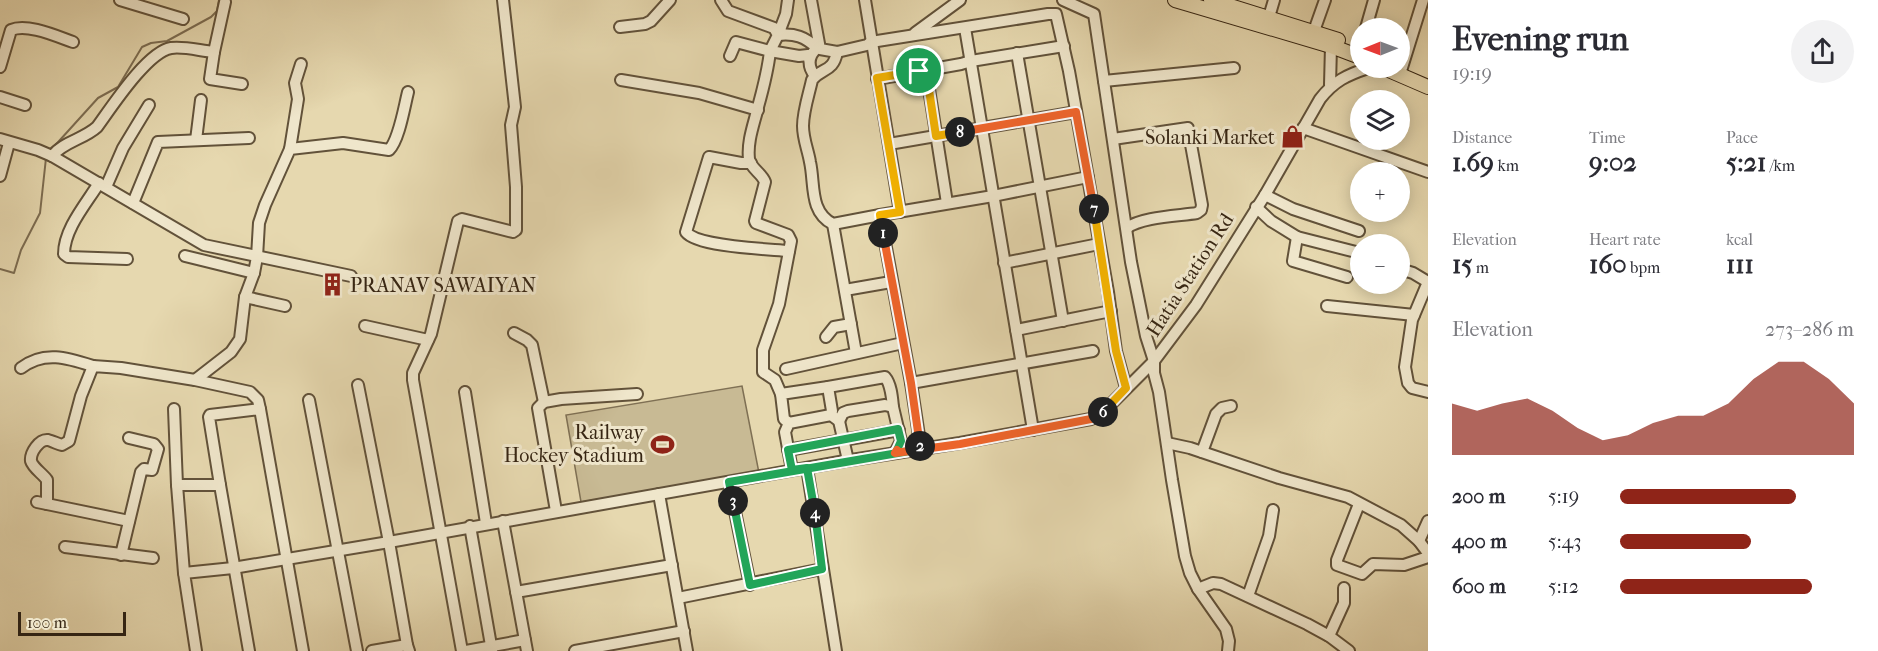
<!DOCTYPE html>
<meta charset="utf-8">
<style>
body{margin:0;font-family:"IM FELL French Canon",serif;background:#f2f2f3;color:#2b2b33;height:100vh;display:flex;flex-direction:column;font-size:22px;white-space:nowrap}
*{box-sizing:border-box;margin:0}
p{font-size:20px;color:#7c7c81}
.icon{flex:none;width:33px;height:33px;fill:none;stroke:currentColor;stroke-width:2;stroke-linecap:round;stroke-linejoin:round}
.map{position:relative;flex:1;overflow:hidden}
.panel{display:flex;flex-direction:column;background:#fff;width:450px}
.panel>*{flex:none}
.needle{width:39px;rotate:269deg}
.buttons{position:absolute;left:1350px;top:18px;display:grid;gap:12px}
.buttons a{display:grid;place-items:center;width:60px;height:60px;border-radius:50%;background:#fff;box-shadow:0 3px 15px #0003;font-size:30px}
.scale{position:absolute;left:18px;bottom:15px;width:108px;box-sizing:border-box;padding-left:6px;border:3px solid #362513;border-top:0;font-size:16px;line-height:21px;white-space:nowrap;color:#362513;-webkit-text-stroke:4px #efe6cb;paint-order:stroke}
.pin{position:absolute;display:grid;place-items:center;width:51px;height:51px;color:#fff;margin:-26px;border:3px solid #fff;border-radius:50%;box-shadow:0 2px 6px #0007}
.km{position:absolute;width:30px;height:30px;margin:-15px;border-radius:50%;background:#222;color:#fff;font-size:16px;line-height:30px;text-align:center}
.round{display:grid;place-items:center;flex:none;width:63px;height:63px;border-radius:32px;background:#f2f2f3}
.head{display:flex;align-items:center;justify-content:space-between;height:102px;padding:0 24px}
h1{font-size:33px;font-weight:800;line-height:45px}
.metrics{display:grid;grid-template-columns:repeat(3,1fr);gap:9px;height:102px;padding:6px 24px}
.metrics div{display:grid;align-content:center}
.metrics b{font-size:26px;font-weight:800}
.metrics small{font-size:16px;font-weight:400}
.metrics p{font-size:16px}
.chart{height:168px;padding:12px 24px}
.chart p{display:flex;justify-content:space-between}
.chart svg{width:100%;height:108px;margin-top:6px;fill:#8f2418;opacity:.7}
ul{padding:0 24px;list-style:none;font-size:20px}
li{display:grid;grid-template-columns:96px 72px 1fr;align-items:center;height:45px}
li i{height:15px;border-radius:8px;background:#8f2418}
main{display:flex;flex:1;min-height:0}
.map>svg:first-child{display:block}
.green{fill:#c8ba94;stroke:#7f7054;stroke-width:1.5}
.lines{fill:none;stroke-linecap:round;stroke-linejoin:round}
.stream{stroke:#7c6c51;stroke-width:2}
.minor-casing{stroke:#62523a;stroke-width:14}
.major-casing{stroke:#362513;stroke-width:16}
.minor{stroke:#efe6cb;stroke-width:10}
.major{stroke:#e6d8af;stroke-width:14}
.split-1-casing{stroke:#fff;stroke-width:12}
.split-2-casing{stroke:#fff;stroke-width:12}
.split-3-casing{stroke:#fff;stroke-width:12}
.split-4-casing{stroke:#fff;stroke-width:12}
.split-5-casing{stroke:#fff;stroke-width:12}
.split-6-casing{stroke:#fff;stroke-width:12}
.split-7-casing{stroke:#fff;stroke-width:12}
.split-8-casing{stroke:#fff;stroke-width:12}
.split-9-casing{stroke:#fff;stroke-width:12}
.split-1{stroke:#f5b400;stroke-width:8}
.split-2{stroke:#f0652b;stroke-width:8}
.split-3{stroke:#22a559;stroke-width:8}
.split-4{stroke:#22a559;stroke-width:8}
.split-5{stroke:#22a559;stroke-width:8}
.split-6{stroke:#f0652b;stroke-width:8}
.split-7{stroke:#f5b400;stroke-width:8}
.split-8{stroke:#f0652b;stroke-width:8}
.split-9{stroke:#f5b400;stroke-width:8}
.labels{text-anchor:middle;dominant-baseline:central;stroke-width:6;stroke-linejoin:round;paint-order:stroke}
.poi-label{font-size:20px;fill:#362513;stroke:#efe6cb;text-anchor:end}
.street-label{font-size:20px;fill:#362513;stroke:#efe6cb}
</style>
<main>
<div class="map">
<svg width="1428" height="651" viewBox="0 0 1428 651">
<rect width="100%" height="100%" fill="#e6d8af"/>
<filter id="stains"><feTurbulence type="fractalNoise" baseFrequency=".00333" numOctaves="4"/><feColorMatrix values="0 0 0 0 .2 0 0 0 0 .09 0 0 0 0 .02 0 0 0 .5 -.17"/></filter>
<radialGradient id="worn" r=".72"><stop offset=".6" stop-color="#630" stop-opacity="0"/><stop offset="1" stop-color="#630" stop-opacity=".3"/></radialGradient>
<!-- green -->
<polygon class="green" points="742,386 759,473 581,502 566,415"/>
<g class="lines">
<!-- stream -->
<g class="stream">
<polyline points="50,151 98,98 118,87 142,47 151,43 167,41 211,17 217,11 219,0"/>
<polyline points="0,269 14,273 21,250 40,213 46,158"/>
</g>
<defs>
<g id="minor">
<polyline points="120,0 183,19"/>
<polyline points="721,0 728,11 774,28 778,35 770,51 799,56 808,55 809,59"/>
<path d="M788,0l-2,14 -8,21c17,-2 27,2 39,13 -9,8 -10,18 -2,28"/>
<polyline points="811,0 820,49 837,52 867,45 871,42 1048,14 1056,14 1069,71 1090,189 1108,292 1116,351 1126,388"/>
<polyline points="865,0 900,212"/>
<polyline points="1063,0 1094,14 1131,262 1146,336 1154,361 1154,373 1159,392 1172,480 1185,556 1190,573 1198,589 1226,629 1229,641 1228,651"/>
<polyline points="225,2 214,52 210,79 242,84"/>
<polyline points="1269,17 1274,0"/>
<polyline points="620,27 645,24 651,21 670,0"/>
<polyline points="965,28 1033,430"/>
<polyline points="1366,28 1374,0"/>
<polyline points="1314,31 1325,0"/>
<polyline points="915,33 960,0"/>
<path d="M837,52c-4,21 -15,15 -25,28 -3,14 -9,31 -9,46 0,13 5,24 7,36 5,22 -1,50 23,62l47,-9"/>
<polyline points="1017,53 1063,321"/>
<path d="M730,56l6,-14 34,9c-2,19 -7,38 -12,56 -4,17 -11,34 -9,52 2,10 13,14 16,23l-10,39 1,2 32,12 3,6 -12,63 -16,46v22l12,8 6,14"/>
<path d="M0,67l11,-37c16,-7 45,6 62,12"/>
<polyline points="926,70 947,203"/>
<polyline points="1400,74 1423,0"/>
<polyline points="877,79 961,64 971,61 1064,46"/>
<polyline points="621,80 699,93 758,110"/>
<polyline points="1104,81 1234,68"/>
<polyline points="1330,85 1331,46 1332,41"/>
<polyline points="0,97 25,105"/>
<polyline points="1303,128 1428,172"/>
<polyline points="0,139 38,150 52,156 204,245 351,276"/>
<path d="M1113,139l75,-11 14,77 -1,5 -4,3c-19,3 -56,4 -70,15"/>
<polyline points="196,140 201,100"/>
<polyline points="889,144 1076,112"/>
<polyline points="290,149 298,99 295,83 301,64"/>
<path d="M52,156c11,-14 32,-17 45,-29 14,-19 50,-75 74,-79 13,-2 30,3 43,4"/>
<path d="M751,163h-10l-32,-6 -23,75c11,15 83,17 103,19"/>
<polyline points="0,176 9,143"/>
<path d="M99,183c-13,21 -35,46 -35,71l4,3 59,2"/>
<polyline points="106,187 123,148 149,105"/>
<polyline points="1265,195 1293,209 1359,231"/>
<polyline points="133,203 158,142 249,138"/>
<polyline points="1256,207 1271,221 1297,237 1360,253"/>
<polyline points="833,224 856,353"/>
<polyline points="1297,237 1293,261 1347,277"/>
<polyline points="185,256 254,273"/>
<polyline points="1004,263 1099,244"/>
<polyline points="1400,269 1413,273 1428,282 1412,320 1405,367 1408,383 1412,388 1428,392"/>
<polyline points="845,290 891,282"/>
<polyline points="245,297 285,306"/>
<polyline points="1327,306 1414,315"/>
<polyline points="365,326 428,340"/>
<polyline points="1016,330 1111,311"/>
<polyline points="514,333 527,340 532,345 544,402"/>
<polyline points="826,337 834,327 851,324"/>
<path d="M21,368c23,-18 47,-10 72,-2"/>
<polyline points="786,369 903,343"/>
<path d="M195,380l36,-28 9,-13 5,-42 9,-24 3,-16 2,-34 6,-18 25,-56 53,-6 46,7c10,-10 15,-42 19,-58"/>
<polyline points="911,383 1093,351"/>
<polyline points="358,385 389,542 407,645"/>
<path d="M828,387l57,-10c6,7 7,20 8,30"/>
<polyline points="465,392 486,523"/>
<polyline points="309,400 357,651"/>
<polyline points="174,409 177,485"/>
<polyline points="839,421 843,413 848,411 885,405 893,407 901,441 895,453"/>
<polyline points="789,423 784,419 781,394 828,387 832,411 831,415"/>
<polyline points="1167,443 1190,448 1279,478 1348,497 1401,525 1419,541 1428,553"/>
<polyline points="921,449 911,383 880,215 993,196 1088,177"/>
<polyline points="788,450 899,430"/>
<polyline points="1202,452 1216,414 1222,408 1231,406"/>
<polyline points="807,468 836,651"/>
<polyline points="792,470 785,432 789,423 831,415 839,421 847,456 845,461"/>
<polyline points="729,482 750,585"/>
<polyline points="220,485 209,417 210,415 260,409 303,651"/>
<polyline points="659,494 687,651"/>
<polyline points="37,502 129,521"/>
<path d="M47,504v-24c-4,-6 -14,-12 -16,-19 -1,-8 8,-22 17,-21 4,1 10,4 14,5l7,-4 12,-45 12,-30 28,2 74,12 55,12 8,8 2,9"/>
<polyline points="1359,504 1337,560 1337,565 1362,574 1373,564 1404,565 1428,557"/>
<polyline points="556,511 538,408 544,402 561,399 637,394"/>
<polyline points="503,521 527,651"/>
<polyline points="470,526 492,651"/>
<polyline points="1419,541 1428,521"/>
<polyline points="65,547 153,558"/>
<polyline points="121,555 141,472 144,469 152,470 158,449 154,444 129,438"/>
<polyline points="184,573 177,485 220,485 249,651"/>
<polyline points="1198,589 1213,583 1221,584 1307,624 1329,636 1349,651"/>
<polyline points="516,592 672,565"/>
<polyline points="1248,596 1269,536 1273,510"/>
<polyline points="678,598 822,569"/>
<polyline points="1329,636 1344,603 1344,588"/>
<path d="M196,651l-12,-78 49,-5 156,-26 456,-81 115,-18 131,-24 14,-9 49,-49 42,-56 69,-110 55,-96c14,-18 27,-24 48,-31"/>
<polyline points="372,651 407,645 409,651"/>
<polyline points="462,651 413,380 413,373 431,334 458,221 462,219 513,232 516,230 516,187 511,125 515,107 503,0"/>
<polyline points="466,651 525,640"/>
<polyline points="575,651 684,631"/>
</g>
<g id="major">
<polyline points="1175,0 1331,46 1360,57"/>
<polyline points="1211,0 1338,40"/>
<polyline points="1384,68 1428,87"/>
</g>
</defs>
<!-- minor casing -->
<use href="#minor" class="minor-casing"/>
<!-- major casing -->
<use href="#major" class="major-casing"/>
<!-- minor -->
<use href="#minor" class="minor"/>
<!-- major -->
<use href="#major" class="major"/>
</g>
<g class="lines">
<defs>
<polyline id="split-1" points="883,233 880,215 900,212 877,78 919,71"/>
<polyline id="split-2" points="883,233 911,383 920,446"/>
<polyline id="split-3" points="733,501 729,482 921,449 920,446"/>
<polyline id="split-4" points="733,501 750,585 822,569 815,513"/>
<polyline id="split-5" points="815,513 807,468 792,470 788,450 898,429 901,441 897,450"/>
<polyline id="split-6" points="897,450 895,453 960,444 1091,419 1103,412"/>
<polyline id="split-7" points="1094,209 1116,351 1126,388 1103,412"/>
<polyline id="split-8" points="960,132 1076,112 1094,209"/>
<polyline id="split-9" points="919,71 926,70 936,136 960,132"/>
</defs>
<!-- split-1 casing -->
<use href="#split-1" class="split-1-casing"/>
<!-- split-2 casing -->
<use href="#split-2" class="split-2-casing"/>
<!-- split-3 casing -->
<use href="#split-3" class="split-3-casing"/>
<!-- split-4 casing -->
<use href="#split-4" class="split-4-casing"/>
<!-- split-5 casing -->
<use href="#split-5" class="split-5-casing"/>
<!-- split-6 casing -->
<use href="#split-6" class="split-6-casing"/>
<!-- split-7 casing -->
<use href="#split-7" class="split-7-casing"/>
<!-- split-8 casing -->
<use href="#split-8" class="split-8-casing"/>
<!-- split-9 casing -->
<use href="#split-9" class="split-9-casing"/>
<!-- split-1 -->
<use href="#split-1" class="split-1"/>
<!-- split-2 -->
<use href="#split-2" class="split-2"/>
<!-- split-3 -->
<use href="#split-3" class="split-3"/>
<!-- split-4 -->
<use href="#split-4" class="split-4"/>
<!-- split-5 -->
<use href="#split-5" class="split-5"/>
<!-- split-6 -->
<use href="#split-6" class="split-6"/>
<!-- split-7 -->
<use href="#split-7" class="split-7"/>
<!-- split-8 -->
<use href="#split-8" class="split-8"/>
<!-- split-9 -->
<use href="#split-9" class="split-9"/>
</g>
<!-- icons -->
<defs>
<symbol id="shop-bare" viewBox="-9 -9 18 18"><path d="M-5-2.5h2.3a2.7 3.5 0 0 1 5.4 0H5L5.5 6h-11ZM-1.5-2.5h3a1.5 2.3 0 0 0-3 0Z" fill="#8f2418" stroke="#efe6cb" stroke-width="2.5" paint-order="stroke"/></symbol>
<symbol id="building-bare" viewBox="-9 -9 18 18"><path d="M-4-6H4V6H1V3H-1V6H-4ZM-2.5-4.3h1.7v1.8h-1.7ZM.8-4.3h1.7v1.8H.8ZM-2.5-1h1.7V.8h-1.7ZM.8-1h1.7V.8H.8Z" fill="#8f2418" stroke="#efe6cb" stroke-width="2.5" paint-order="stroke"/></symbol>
<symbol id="stadium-bare" viewBox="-9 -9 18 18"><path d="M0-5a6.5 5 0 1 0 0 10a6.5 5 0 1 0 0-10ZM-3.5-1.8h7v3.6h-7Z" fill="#8f2418" stroke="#efe6cb" stroke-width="2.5" paint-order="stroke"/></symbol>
</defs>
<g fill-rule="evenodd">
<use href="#shop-bare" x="1276" y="120" width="33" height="33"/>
<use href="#building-bare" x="316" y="268" width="33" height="33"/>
<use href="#stadium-bare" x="646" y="428" width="33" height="33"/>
</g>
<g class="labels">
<!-- poi labels -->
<g class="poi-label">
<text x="1275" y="137">Solanki Market</text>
<text x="350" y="285" text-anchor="start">PRANAV SAWAIYAN</text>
<text x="644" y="432">Railway<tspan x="644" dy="23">Hockey Stadium</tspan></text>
</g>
<!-- street labels -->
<g class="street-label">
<text transform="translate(1190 275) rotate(-57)">Hatia Station Rd</text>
</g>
</g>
<rect width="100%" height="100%" filter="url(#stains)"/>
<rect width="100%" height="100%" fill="url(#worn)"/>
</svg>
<div class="buttons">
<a><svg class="needle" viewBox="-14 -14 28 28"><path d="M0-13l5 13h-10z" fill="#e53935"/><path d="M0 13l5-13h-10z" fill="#7c7c81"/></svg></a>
<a><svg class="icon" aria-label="layers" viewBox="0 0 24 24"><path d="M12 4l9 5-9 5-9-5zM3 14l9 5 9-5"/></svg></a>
<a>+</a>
<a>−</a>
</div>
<div class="scale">100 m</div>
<div class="pin" style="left:919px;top:71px;background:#1e9e55"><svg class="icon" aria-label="arrive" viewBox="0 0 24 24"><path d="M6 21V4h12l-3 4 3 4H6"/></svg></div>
<b class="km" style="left:883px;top:233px">1</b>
<b class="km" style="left:920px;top:446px">2</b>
<b class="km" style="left:733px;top:501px">3</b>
<b class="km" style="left:815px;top:513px">4</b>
<b class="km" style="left:1103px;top:412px">6</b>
<b class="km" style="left:1094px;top:209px">7</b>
<b class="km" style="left:960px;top:132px">8</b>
</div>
<section class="panel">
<div class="head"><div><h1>Evening run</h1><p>19:19</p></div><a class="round"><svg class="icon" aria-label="share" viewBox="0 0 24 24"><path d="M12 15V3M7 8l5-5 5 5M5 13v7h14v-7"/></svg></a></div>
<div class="metrics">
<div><p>Distance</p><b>1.69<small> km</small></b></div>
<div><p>Time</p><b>9:02</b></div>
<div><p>Pace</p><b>5:21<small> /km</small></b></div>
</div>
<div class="metrics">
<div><p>Elevation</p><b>15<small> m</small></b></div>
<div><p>Heart rate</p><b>160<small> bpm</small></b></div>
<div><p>kcal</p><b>111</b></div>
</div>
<div class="chart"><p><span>Elevation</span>273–286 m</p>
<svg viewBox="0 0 160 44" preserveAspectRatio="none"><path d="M0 44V23L10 26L20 23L30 21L40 26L50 33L60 38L70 36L80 31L90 28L100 28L110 23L120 13L130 6L140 6L150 13L160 23V44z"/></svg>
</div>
<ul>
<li><b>200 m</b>5:19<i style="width:75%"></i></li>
<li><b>400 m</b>5:43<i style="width:56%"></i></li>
<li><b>600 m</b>5:12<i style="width:82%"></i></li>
</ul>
</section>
</main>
